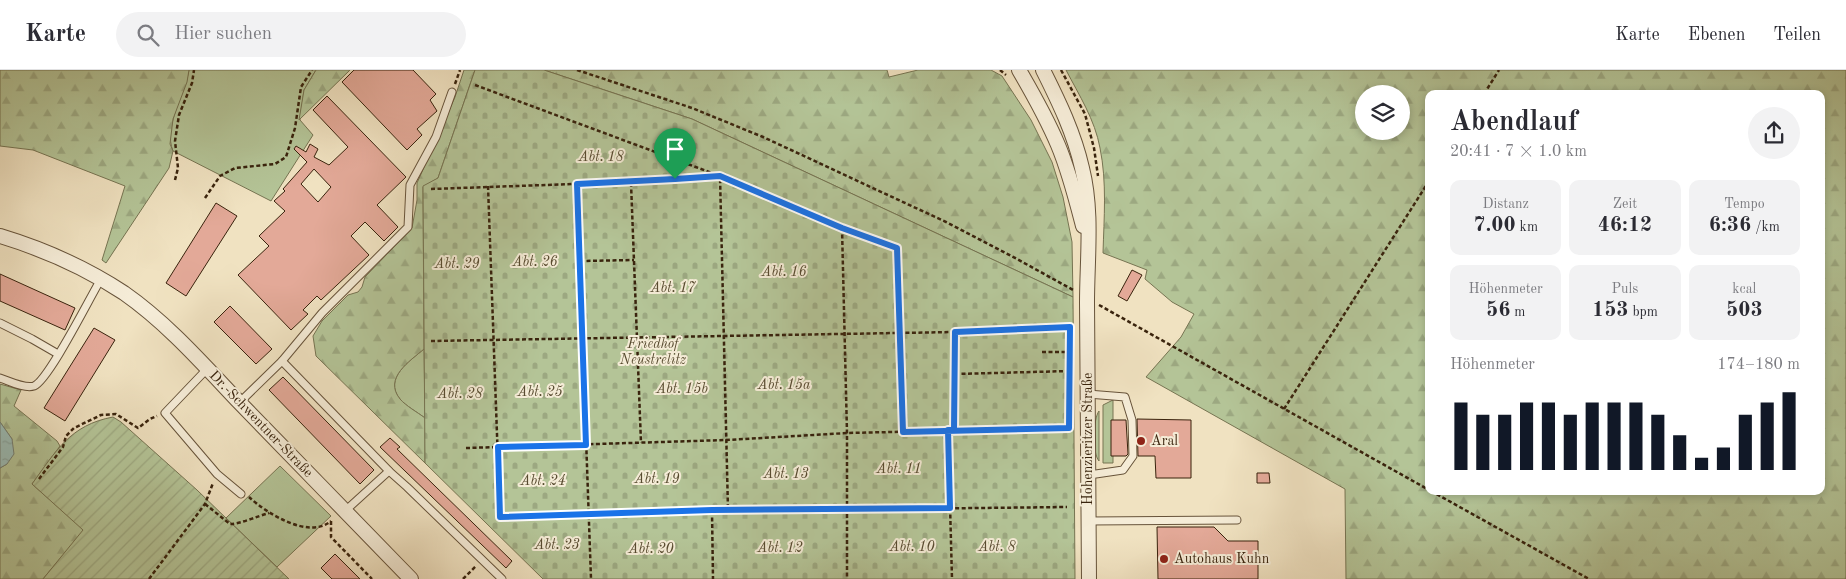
<!DOCTYPE html>
<html lang="de">
<meta charset="utf-8">
<style>
body{margin:0;font-family:"Old Standard TT",serif;background:#f2f2f3;color:#2b2b33;height:100vh;display:flex;flex-direction:column;font-size:19px;white-space:nowrap}
*{box-sizing:border-box;margin:0}
p{font-size:16px;color:#7c7c81}
.icon{flex:none;width:28px;height:28px;fill:none;stroke:currentColor;stroke-width:2;stroke-linecap:round;stroke-linejoin:round}
.map{position:relative;flex:1;overflow:hidden}
.panel{position:absolute;left:1425px;top:20px;width:400px;height:405px;display:flex;flex-direction:column;background:#fff;border-radius:10px;box-shadow:0 2px 8px #0003}
.panel>*{flex:none}
.buttons{position:absolute;left:1355px;top:15px;display:grid;gap:10px}
.buttons a{display:grid;place-items:center;width:55px;height:55px;border-radius:50%;background:#fff;box-shadow:0 2px 8px #0003;font-size:25px}
.pin{position:absolute;display:grid;place-items:center;width:42px;height:42px;color:#fff;margin:-51px -21px;border-radius:50% 50% 50% 0;rotate:-45deg;box-shadow:0 0 5px #0007}
.pin .icon{rotate:45deg}
.round{display:grid;place-items:center;flex:none;width:52px;height:52px;border-radius:26px;background:#f2f2f3}
.overview{display:flex;align-items:center;justify-content:space-between;height:85px;padding:0 25px}
h1{font-size:28px;font-weight:800;line-height:38px}
.figures{display:grid;grid-template-columns:repeat(3,1fr);gap:8px;height:85px;padding:5px 25px}
.figures div{display:grid;align-content:center;border-radius:10px;background:#f2f2f3;text-align:center}
.figures b{font-size:21px;font-weight:800}
.figures small{font-size:14px;font-weight:400}
.figures p{font-size:14px}
.chart{height:140px;padding:10px 25px}
.chart p{display:flex;justify-content:space-between}
.chart svg{width:100%;height:90px;margin-top:5px;stroke:#111827;stroke-width:6}
header{display:flex;align-items:center;gap:30px;box-sizing:border-box;height:70px;padding:0 25px;background:#fff;border-bottom:1px solid #e1e1e2}
header strong{font-size:24px}
nav{display:flex;gap:28px;margin-inline-start:auto;font-size:18px}
.search{width:350px;height:45px;background:#f2f2f3;display:flex;align-items:center;gap:12px;box-sizing:border-box;padding:0 18px;border-radius:28px;color:#7c7c81;font-size:19px}
.map>svg:first-child{display:block}
.green{fill:#b4c497;stroke:#767452}
.forest{fill:url(#forest-firs);stroke:#767452;fill-rule:evenodd}
.cemetery{fill:url(#cemetery-stones);stroke:#767452}
.garden{fill:url(#garden-furrows);stroke:#767452}
.water{fill:url(#water-ripples);stroke:#747f73}
.building{fill:#e3a998;stroke:#39230d;fill-rule:evenodd}
.lines{fill:none;stroke-linecap:round;stroke-linejoin:round}
.service-casing{stroke:#67533a;stroke-width:9}
.minor-casing{stroke:#67533a;stroke-width:16}
.path{stroke:#39230d;stroke-width:2.5;stroke-dasharray:4 2.5;stroke-linecap:butt}
.service{stroke:#f5ecd7;stroke-width:7}
.minor{stroke:#f5ecd7;stroke-width:14}
.route-casing{stroke:#fff;stroke-width:10}
.route{stroke:#1a73e8;stroke-width:6}
.poi-dot{fill:#8f2418;stroke:#f5ecd7;stroke-width:2}
.labels{text-anchor:middle;dominant-baseline:central;stroke-width:4;stroke-linejoin:round;paint-order:stroke}
.park-label{font-size:14px;font-style:italic;fill:#584b30;stroke:#f5ecd7}
.street-label{font-size:14px;fill:#39230d;stroke:#f5ecd7}
.poi-label{font-size:14px;fill:#39230d;stroke:#f5ecd7;text-anchor:start}
</style>
<header>
<strong>Karte</strong>
<div class="search"><svg class="icon" aria-label="search" viewBox="0 0 24 24"><circle cx="10" cy="10" r="6"/><path d="M15 15l6 6"/></svg>Hier suchen</div>
<nav><a>Karte</a><a>Ebenen</a><a>Teilen</a></nav>
</header>
<div class="map">
<svg width="1846" height="509" viewBox="0 0 1846 509">
<defs>
<pattern id="forest-firs" width="22" height="20" patternUnits="userSpaceOnUse" patternTransform="scale(1.25)"><rect width="22" height="20" fill="#b4c497"/><path d="M5 1l3.5 6h-7zM16 11l3.5 6h-7z" fill="#9ca881"/></pattern>
<pattern id="cemetery-stones" width="16" height="16" patternUnits="userSpaceOnUse" patternTransform="scale(1.25)"><rect width="16" height="16" fill="#b4c497"/><path d="M2 7V4a2 2 0 0 1 4 0v3zM10 15v-3a2 2 0 0 1 4 0v3z" fill="#9ca881"/></pattern>
<pattern id="garden-furrows" width="10" height="10" patternUnits="userSpaceOnUse" patternTransform="scale(1.25)"><rect width="10" height="10" fill="#b4c497"/><path d="M-1 1l2-2M0 10L10 0M9 11l2-2" fill="none" stroke="#9ca881"/></pattern>
<pattern id="water-ripples" width="26" height="14" patternUnits="userSpaceOnUse" patternTransform="scale(1.25)"><rect width="26" height="14" fill="#9bbdb7"/><path d="M2 4q2-2 4 0t4 0M15 11q2-2 4 0t4 0" fill="none" stroke="#86a29c"/></pattern>
</defs>
<rect width="100%" height="100%" fill="#f0e2c1"/>
<filter id="stains"><feTurbulence type="fractalNoise" baseFrequency=".004" numOctaves="4"/><feColorMatrix values="0 0 0 0 .2 0 0 0 0 .09 0 0 0 0 .02 0 0 0 .5 -.17"/></filter>
<radialGradient id="worn" r=".72"><stop offset=".6" stop-color="#630" stop-opacity="0"/><stop offset="1" stop-color="#630" stop-opacity=".3"/></radialGradient>
<!-- green -->
<g class="green">
<path d="M189,0h127l-12,20 -4,30 13,15 -42,66 -98,-50c-10,-24 12,-57 16,-81z"/>
<path d="M424,279l1,69c-8,-6 -19,-12 -25,-19 -17,-21 10,-38 24,-50z"/>
<polygon points="1113,330 1113,393 1103,393 1103,335"/>
<path d="M1099,341v50c-7,-8 -6,-42 0,-50z"/>
<polygon points="280,396 331,446 277,497 226,448"/>
</g>
<!-- forest -->
<g class="forest">
<polygon points="0,0 189,0 187,12 173,49 170,74 173,81 169,98 106,193 102,190 125,116 33,80 0,76"/>
<polygon points="316,0 350,0 299,50 304,20"/>
<path d="M464,0h11l-37,108 -15,9 1,162c-14,12 -41,29 -24,50 6,7 17,13 25,19v45l-109,-107 -3,-20 9,-15 26,-26 10,-3 4,-5 3,-10 47,-49 5,-28v-17l38,-86z"/>
<polygon points="544,0 887,0 889,7 918,0 991,0 1002,6 1031,50 1052,92 1063,127 1072,172 1073,227 692,49"/>
<path d="M1066,0h780v509h-500l-1,-90 -199,-112 35,-40 13,-23 -22,-12 -27,-23 2,-9 -44,-17c1,-35 4,-71 -3,-105 -5,-28 -21,-53 -34,-78zM1364,24h37v37h-37zM1429,24h392v397h-392z"/>
<polygon points="0,314 21,320 14,336 57,371 60,376 32,414 84,460 43,509 0,509 0,398 7,394 12,369 0,352"/>
</g>
<!-- cemetery -->
<polygon class="cemetery" points="475,0 544,0 692,49 1073,227 1075,509 543,509 425,393 423,116 438,108"/>
<!-- garden -->
<path class="garden" d="M113,347l8,5 76,68 92,89h-246l40,-49 -51,-46c24,-33 38,-59 81,-67z"/>
<!-- water -->
<polygon class="water" points="0,352 12,369 14,384 7,394 0,398"/>
<!-- building -->
<g class="building">
<polygon points="354,0 413,0 436,24 430,30 437,41 417,59 422,65 407,80 342,12"/>
<path d="M327,26l79,81 -29,28 21,22 -14,14 -19,-19 -14,14 18,19 -48,45 -4,-4 -14,14 5,4 -17,16 -53,-55 31,-29 -10,-10 26,-25 -11,-10 11,-10 -2,-2 24,-27 -13,-13 2,-3 10,6 4,-8 8,5 -4,8 15,8 19,-18 -35,-37zM314,99l17,18 -13,15 -17,-18z"/>
<polygon points="216,133 237,146 186,226 166,213"/>
<polygon points="1132,200 1142,205 1127,231 1118,226"/>
<polygon points="0,204 75,238 65,260 0,231"/>
<polygon points="230,236 272,279 256,294 214,252"/>
<polygon points="94,258 115,270 65,351 44,338"/>
<polygon points="283,307 374,400 360,414 269,320"/>
<polygon points="1137,349 1191,350 1191,408 1156,408 1155,386 1138,386"/>
<polygon points="1111,350 1126,350 1128,384 1126,386 1111,386"/>
<polygon points="390,368 400,377 397,379 512,491 506,498 380,377"/>
<polygon points="1257,403 1269,403 1270,413 1257,413"/>
<polygon points="1157,457 1214,457 1228,471 1258,471 1258,509 1158,509"/>
<polygon points="335,484 360,509 332,509 321,498"/>
</g>
<g class="lines">
<defs>
<g id="service">
<polyline points="0,253 32,269 58,284"/>
<polyline points="282,291 389,401 345,441"/>
<polyline points="207,299 165,343 217,404 241,424"/>
<path d="M0,308c9,3 25,11 34,8 15,-6 56,-89 67,-107"/>
<polyline points="1088,324 1125,327 1132,350 1133,386 1123,400 1089,405"/>
<polyline points="240,332 282,291 322,243 408,157 410,115 436,67 452,22"/>
<polyline points="389,401 407,417 502,509"/>
<polyline points="1089,451 1237,450"/>
</g>
<g id="minor">
<path d="M1019,0c14,24 28,49 39,75 11,26 18,54 25,81"/>
<path d="M1043,0c16,32 31,63 39,98 11,44 5,90 5,135 1,92 2,184 2,276"/>
<path d="M0,166c43,13 86,32 124,57 43,30 79,71 115,109 58,59 114,118 172,177"/>
</g>
</defs>
<!-- service casing -->
<use href="#service" class="service-casing"/>
<!-- minor casing -->
<use href="#minor" class="minor-casing"/>
<!-- path -->
<g class="path">
<polyline points="577,0 692,38 763,67 946,152 1017,189 1075,221"/>
<polyline points="1000,0 1006,5"/>
<polyline points="1061,0 1085,44 1094,78 1098,106"/>
<polyline points="455,14 460,0"/>
<polyline points="475,15 720,106 842,158 897,179 903,361"/>
<polyline points="1484,24 1499,0"/>
<polyline points="175,110 178,98 175,71 179,45 192,13 194,0"/>
<polyline points="631,113 641,373"/>
<polyline points="577,114 591,509"/>
<polyline points="488,116 500,447 712,441 1067,437"/>
<polyline points="431,119 631,112 720,106 728,440"/>
<polyline points="205,128 220,106 235,98 275,94 286,87 295,58 301,17 312,0"/>
<polyline points="842,158 847,363 847,509"/>
<polyline points="580,191 634,190"/>
<polyline points="1099,235 1429,420"/>
<polyline points="431,271 955,262 954,360"/>
<polyline points="1042,282 1070,282"/>
<polyline points="955,304 1070,301"/>
<polyline points="1284,339 1429,111"/>
<polyline points="948,360 952,509"/>
<polyline points="466,378 726,370 847,363 1069,358 1070,257 955,262"/>
<polyline points="39,409 63,377 66,366 74,358 101,345 116,344 138,358 150,349 157,346"/>
<polyline points="1431,421 1589,509"/>
<path d="M249,427c17,16 60,43 82,24"/>
<path d="M205,434l25,20c10,0 28,-8 39,-11"/>
<polyline points="712,441 713,509"/>
<polyline points="331,451 331,467 372,509"/>
<polyline points="149,509 205,434 213,413"/>
<polyline points="463,509 476,496"/>
</g>
<!-- service -->
<use href="#service" class="service"/>
<!-- minor -->
<use href="#minor" class="minor"/>
</g>
<g class="lines">
<defs>
<polyline id="route" points="675,109 577,114 586,375 498,377 500,447 712,440 950,438 948,360 954,360 955,262 1070,257 1069,358 903,362 897,178 842,158 720,106 675,109"/>
</defs>
<!-- route casing -->
<use href="#route" class="route-casing"/>
<!-- route -->
<use href="#route" class="route"/>
</g>
<!-- markers -->
<g class="poi-dot">
<circle cx="1141" cy="371" r="5"/>
<circle cx="1164" cy="489" r="5"/>
</g>
<g class="labels">
<!-- park labels -->
<g class="park-label">
<text x="601" y="87">Abt. 18</text>
<text x="535" y="192">Abt. 26</text>
<text x="457" y="194">Abt. 29</text>
<text x="784" y="202">Abt. 16</text>
<text x="673" y="218">Abt. 17</text>
<text x="653" y="274">Friedhof<tspan x="653" dy="16">Neustrelitz</tspan></text>
<text x="784" y="315">Abt. 15a</text>
<text x="682" y="319">Abt. 15b</text>
<text x="540" y="322">Abt. 25</text>
<text x="460" y="324">Abt. 28</text>
<text x="899" y="399">Abt. 11</text>
<text x="786" y="404">Abt. 13</text>
<text x="657" y="409">Abt. 19</text>
<text x="543" y="411">Abt. 24</text>
<text x="557" y="475">Abt. 23</text>
<text x="912" y="477">Abt. 10</text>
<text x="997" y="477">Abt. 8</text>
<text x="780" y="478">Abt. 12</text>
<text x="651" y="479">Abt. 20</text>
</g>
<!-- street labels -->
<g class="street-label">
<text transform="translate(261 354) rotate(46)">Dr.-Schwentner-Straße</text>
<text transform="translate(1088 369) rotate(-90)">Hohenzieritzer Straße</text>
</g>
<!-- poi labels -->
<g class="poi-label">
<text x="1151" y="371">Aral</text>
<text x="1174" y="489">Autohaus Kuhn</text>
</g>
</g>
<rect width="100%" height="100%" filter="url(#stains)"/>
<rect width="100%" height="100%" fill="url(#worn)"/>
</svg>
<div class="buttons">
<a><svg class="icon" aria-label="layers" viewBox="0 0 24 24"><path d="M12 4l9 5-9 5-9-5zM3 14l9 5 9-5"/></svg></a>
</div>
<div class="pin" style="left:675px;top:109px;background:#1e9e55"><svg class="icon" aria-label="arrive" viewBox="0 0 24 24"><path d="M6 21V4h12l-3 4 3 4H6"/></svg></div>
<section class="panel">
<div class="overview"><div><h1>Abendlauf</h1><p>20:41 · 7 × 1.0 km</p></div><a class="round"><svg class="icon" aria-label="share" viewBox="0 0 24 24"><path d="M12 15V3M7 8l5-5 5 5M5 13v7h14v-7"/></svg></a></div>
<div class="figures">
<div><p>Distanz</p><b>7.00<small> km</small></b></div>
<div><p>Zeit</p><b>46:12</b></div>
<div><p>Tempo</p><b>6:36<small> /km</small></b></div>
</div>
<div class="figures">
<div><p>Höhenmeter</p><b>56<small> m</small></b></div>
<div><p>Puls</p><b>153<small> bpm</small></b></div>
<div><p>kcal</p><b>503</b></div>
</div>
<div class="chart"><p><span>Höhenmeter</span>174–180 m</p>
<svg viewBox="0 0 160 44" preserveAspectRatio="none"><path d="M5 44V11M15 44V17M25 44V17M35 44V11M45 44V11M55 44V17M65 44V11M75 44V11M85 44V11M95 44V17M105 44V27M115 44V38M125 44V33M135 44V17M145 44V11M155 44V6"/></svg>
</div>
</section>
</div>
